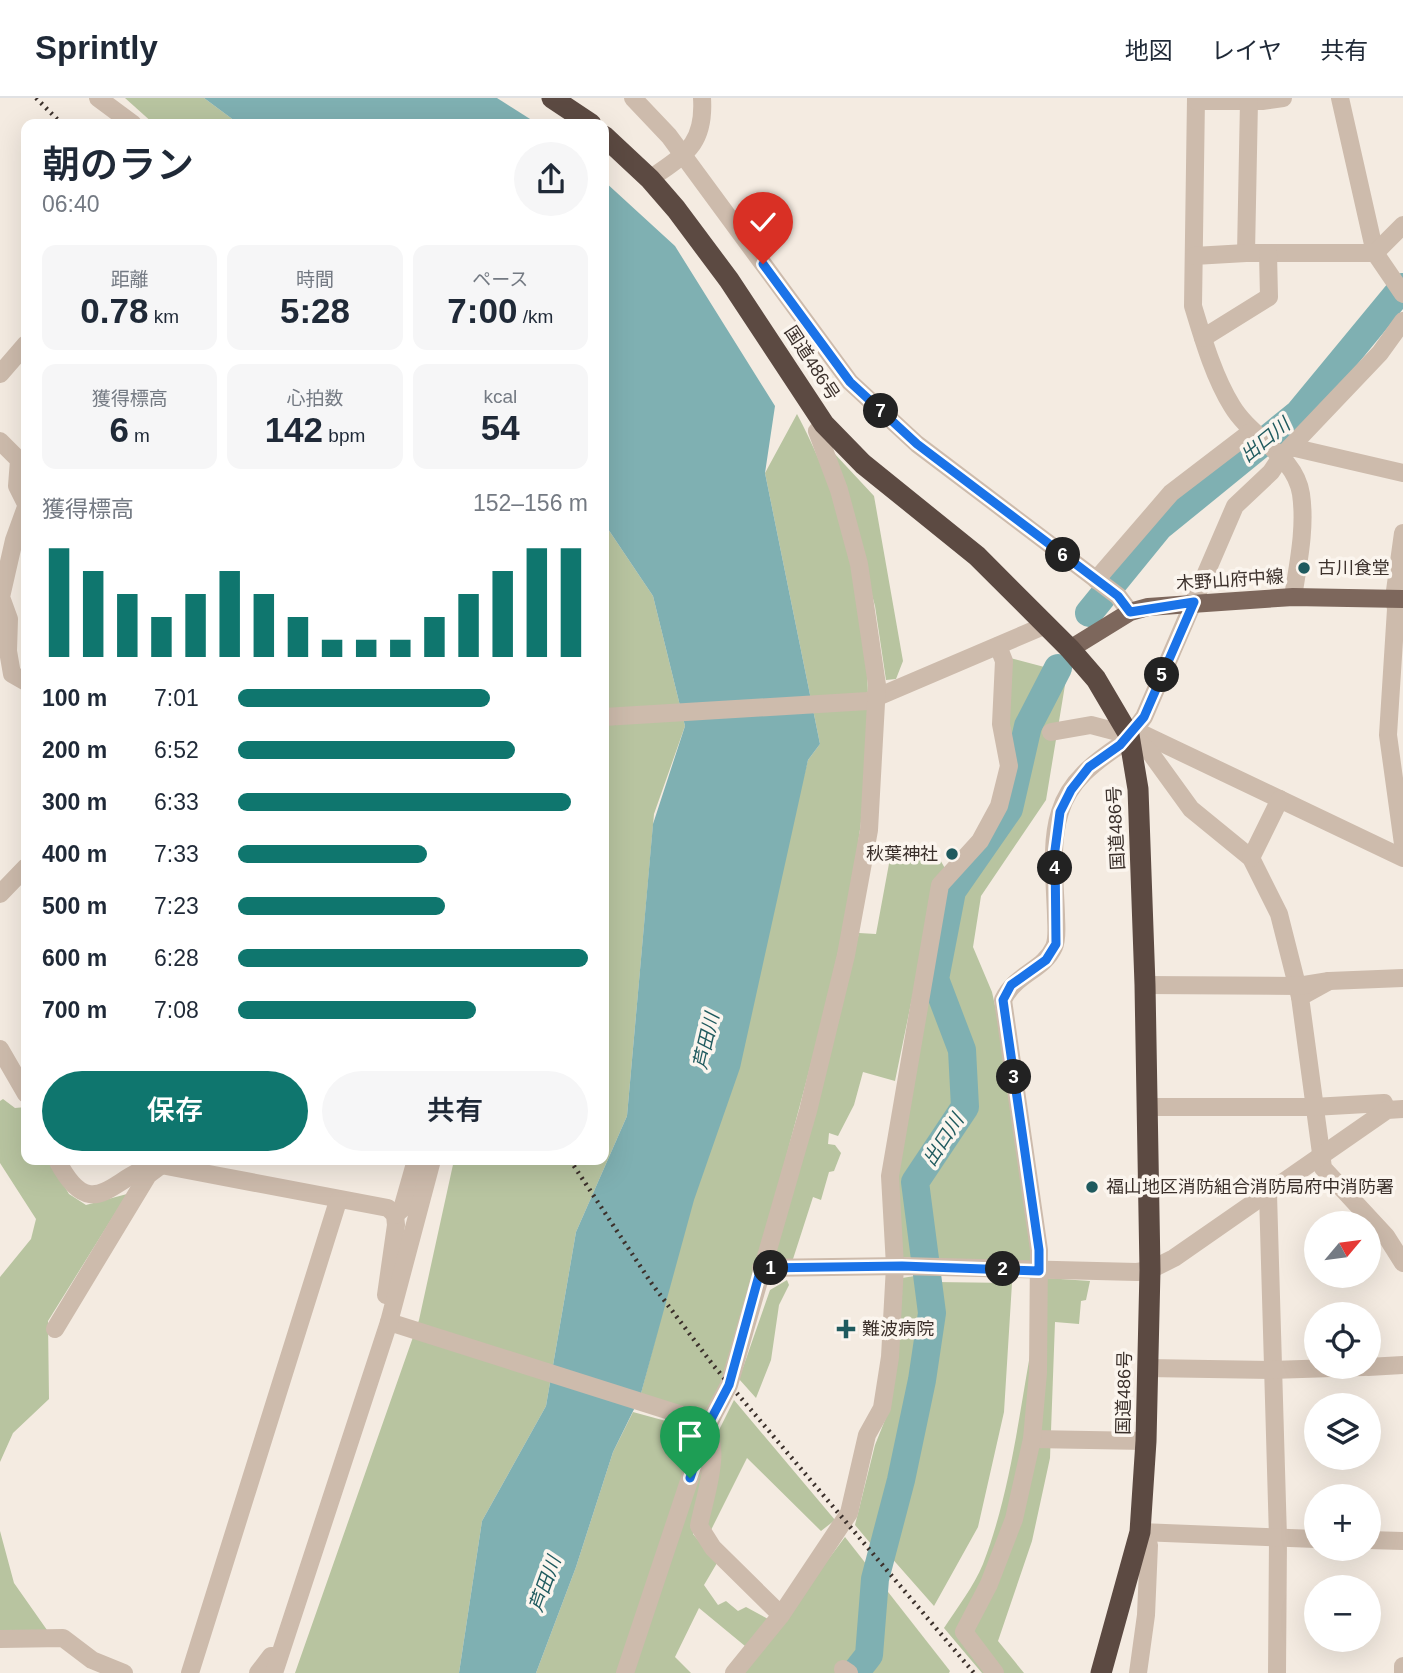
<!DOCTYPE html>
<html lang="ja">
<meta charset="utf-8">
<style>
body{margin:0;font-family:Helvetica,"Noto Sans JP",sans-serif;background:#f6f6f7;color:#1f2937;height:100vh;display:flex;flex-direction:column;font-size:26px;white-space:nowrap}
*{box-sizing:border-box;margin:0}
p{font-size:23px;color:#747a83}
.icon{flex:none;width:38px;height:38px;fill:none;stroke:currentColor;stroke-width:2;stroke-linecap:round;stroke-linejoin:round}
.map{position:relative;flex:1;overflow:hidden}
.sheet{position:absolute;left:21px;top:21px;width:588px;height:1046px;display:flex;flex-direction:column;background:#fff;border-radius:14px;box-shadow:0 7px 28px #0002}
.sheet>*{flex:none}
.needle{width:46px;rotate:61deg}
.controls{position:absolute;left:1304px;top:1113px;display:grid;gap:14px}
.controls a{display:grid;place-items:center;width:77px;height:77px;border-radius:50%;background:#fff;box-shadow:0 7px 28px #0002;font-size:35px}
.pin{position:absolute;display:grid;place-items:center;width:60px;height:60px;color:#fff;margin:-72px -30px;border-radius:50% 50% 50% 0;rotate:-45deg;box-shadow:0 0 7px #0007}
.pin .icon{rotate:45deg}
.km{position:absolute;width:35px;height:35px;margin:-18px;border-radius:50%;background:#222;color:#fff;font-size:19px;line-height:35px;text-align:center}
.round{display:grid;place-items:center;flex:none;width:74px;height:74px;border-radius:37px;background:#f6f6f7}
.head{display:flex;align-items:center;justify-content:space-between;height:119px;padding:0 21px}
h1{font-size:38px;font-weight:600;line-height:52px}
.metrics{display:grid;grid-template-columns:repeat(3,1fr);gap:10px;height:119px;padding:7px 21px}
.metrics div{display:grid;align-content:center;border-radius:14px;background:#f6f6f7;text-align:center}
.metrics b{font-size:35px;font-weight:600}
.metrics small{font-size:19px;font-weight:400}
.metrics p{font-size:19px}
.chart{height:196px;padding:14px 21px}
.chart p{display:flex;justify-content:space-between}
.chart svg{width:100%;height:126px;margin-top:7px;stroke:#0f766e;stroke-width:6}
.button{display:flex;gap:14px;margin-top:auto;padding:14px 21px}
.button a{flex:1;height:80px;border-radius:42px;background:#0f766e;color:#fff;font-size:28px;font-weight:600;line-height:80px;text-align:center}
.button a+a{background:#f6f6f7;color:#1f2937}
ul{padding:0 21px;list-style:none;font-size:23px}
li{display:grid;grid-template-columns:112px 84px 1fr;align-items:center;height:52px}
li i{height:18px;border-radius:9px;background:#0f766e}
header{display:flex;align-items:center;gap:42px;box-sizing:border-box;height:98px;padding:0 35px;background:#fff;border-bottom:2px solid #e0e1e3}
header strong{font-size:33px}
nav{display:flex;gap:38px;margin-inline-start:auto;font-size:24px}
.map>svg:first-child{display:block}
.green{fill:#b8c4a0}
.water{fill:#7fb0b2}
.lines{fill:none;stroke-linecap:round;stroke-linejoin:round}
.river{stroke:#7fb0b2;stroke-width:28}
.minor{stroke:#cdbbac;stroke-width:18}
.major{stroke:#7d675c;stroke-width:18}
.highway{stroke:#5c4a42;stroke-width:21}
.rail{stroke:#3b302b;stroke-width:4.5;stroke-dasharray:2 5;stroke-linecap:butt}
.route-casing{stroke:#fff;stroke-width:14}
.route{stroke:#1a73e8;stroke-width:9}
.poi-dot{fill:#1f5a5e;stroke:#fbf5ee;stroke-width:2.5}
.labels{text-anchor:middle;dominant-baseline:central;stroke-width:7;stroke-linejoin:round;paint-order:stroke}
.street-label{font-size:18px;fill:#3b302b;stroke:#fbf5ee}
.poi-label{font-size:18px;fill:#3b302b;stroke:#fbf5ee;text-anchor:start}
.water-label{font-size:19px;font-style:italic;fill:#1f5a5e;stroke:#fbf5ee}
</style>
<header>
<strong>Sprintly</strong>
<nav><a>地図</a><a>レイヤ</a><a>共有</a></nav>
</header>
<div class="map">
<svg width="1403" height="1575" viewBox="0 0 1403 1575">
<rect width="100%" height="100%" fill="#f4ebe1"/>
<!-- green -->
<g class="green">
<polygon points="125,0 204,0 239,26 154,26"/>
<path d="M797,316c130,246 55,496 -12,747 -13,48 -26,96 -39,143 -6,22 -11,46 -18,67 -6,16 -18,31 -26,46l-62,-20 168,-637 12,-16 -55,-271z"/>
<polygon points="833,354 874,398 903,563 896,581 886,582 875,508"/>
<polygon points="604,425 653,498 685,628 654,716 627,1018 576,1134 546,1308 482,1423 459,1575 295,1575 419,1222 454,1062 604,1062"/>
<polygon points="1010,560 1067,575 1046,702 981,798 973,849 992,894 1009,971 1032,1158 1030,1166 900,1159 896,1084 944,790 1003,713"/>
<polygon points="893,744 935,753 946,772 936,784 895,983 863,974 854,1007 838,1038 829,1035 828,1046 835,1047 841,1055 834,1073 829,1074 821,1102 813,1099 793,1161 780,1165 773,1158 859,835 876,836"/>
<polygon points="3,1001 15,1010 26,1009 26,1062 49,1062 69,1096 86,1107 127,1096 48,1223 49,1301 13,1335 0,1364 0,1179 31,1141 36,1121 0,1065 0,1003"/>
<polygon points="921,1177 925,1220 913,1298 876,1452 855,1427 875,1347 887,1317 902,1180"/>
<path d="M1046,1180l44,3 -4,19 -5,1 -2,23 -24,-2 -5,136 -18,83 -34,100 26,32h-42l-38,-45c13,-20 30,-42 39,-64 35,-91 39,-192 63,-286z"/>
<polygon points="787,1182 789,1187 779,1207 771,1262 756,1300 739,1281 770,1192"/>
<polygon points="935,1184 1012,1185 1004,1314 978,1429 934,1508 889,1457 932,1278"/>
<polygon points="734,1302 835,1422 821,1433 747,1360 708,1438 704,1424 716,1338"/>
<polygon points="633,1314 695,1331 698,1340 620,1575 536,1575 576,1469 613,1354"/>
<polygon points="705,1361 693,1436 717,1465 704,1487 718,1507 726,1503 738,1513 746,1509 770,1522 745,1548 699,1510 675,1559 691,1575 632,1575"/>
<polygon points="0,1433 14,1485 47,1532 0,1537"/>
<polygon points="845,1439 950,1573 949,1575 743,1575"/>
</g>
<!-- water -->
<g class="water">
<polygon points="204,0 497,0 538,26 239,26"/>
<polygon points="604,83 675,148 775,308 765,375 820,646 808,662 740,970 694,1102 640,1299 613,1354 576,1469 536,1575 459,1575 482,1423 546,1308 576,1134 627,1018 653,726 685,628 653,498 604,425"/>
</g>
<g class="lines">
<!-- river -->
<g class="river">
<polyline points="1115,483 1159,429 1299,315 1403,189"/>
<polyline points="1089,515 1102,499"/>
<polyline points="855,1575 869,1557 875,1481 901,1382 922,1282 932,1215 915,1084 965,1009 962,952 935,881 952,793 1009,711 1028,628 1058,570"/>
</g>
<!-- minor -->
<g class="minor">
<polyline points="98,0 133,26"/>
<polyline points="633,0 669,38 850,284 917,346 1118,498 1130,514"/>
<path d="M1196,0l-3,208c10,33 21,71 39,100 19,32 63,49 69,88 5,34 -3,70 -8,103"/>
<polyline points="1340,0 1375,155 1403,196"/>
<polyline points="1196,3 1262,3 1283,0"/>
<path d="M650,81c35,-25 55,-34 52,-81"/>
<polyline points="1246,155 1249,3"/>
<polyline points="1194,158 1246,155 1375,155 1403,127"/>
<polyline points="1203,240 1269,199 1268,155"/>
<polyline points="0,276 26,246"/>
<polyline points="0,343 19,362 17,388 26,406"/>
<polyline points="1291,349 1403,375"/>
<polyline points="26,409 14,442 1,499 9,521 8,553 12,576 26,584"/>
<polyline points="1403,435 1394,500 1396,511 1388,637 1403,746"/>
<polyline points="1096,482 1171,395 1252,333"/>
<polyline points="604,619 868,603 1046,527"/>
<polyline points="1051,634 1091,627 1129,637 1143,636 1403,760"/>
<polyline points="1132,639 1149,653 1191,711 1251,760 1279,816 1300,899"/>
<polyline points="1251,760 1280,701"/>
<polyline points="0,796 26,769"/>
<polyline points="1329,883 1300,899 1323,1070 1386,1138 1403,1165"/>
<polyline points="1145,887 1298,888 1329,883 1403,880"/>
<polyline points="0,951 26,996"/>
<polyline points="1147,1009 1313,1009 1384,1005 1387,1012"/>
<path d="M57,1062c37,72 58,9 104,5l227,43 7,7 1,10 -10,70"/>
<polyline points="1268,1096 1278,1440 1277,1575"/>
<polyline points="395,1117 402,1111 416,1062"/>
<polyline points="761,1170 902,1168 1137,1174 1150,1172 1174,1160 1387,1012 1403,1011"/>
<path d="M389,1224l309,98c29,20 6,77 1,106l14,22 68,67"/>
<polyline points="55,1231 148,1077 160,1068"/>
<polyline points="1368,1269 1403,1267"/>
<polyline points="1147,1270 1271,1272 1364,1269"/>
<polyline points="1032,1341 1146,1343"/>
<polyline points="1140,1434 1316,1441"/>
<polyline points="1368,1442 1403,1443"/>
<polyline points="0,1541 63,1540 92,1562 124,1575"/>
<polyline points="843,1571 849,1575"/>
<polyline points="190,1575 338,1103"/>
<polyline points="258,1575 271,1558 279,1558"/>
<polyline points="274,1575 389,1224 432,1062"/>
<polyline points="625,1575 707,1329 729,1287 808,1013 846,857 869,732 877,587 859,466 839,392 817,333 824,326"/>
<polyline points="734,1575 781,1517 849,1415 867,1337 882,1310 890,1259 895,1168 890,1078 940,787 980,743 999,708 1009,668 1001,626 1004,563 998,548"/>
<path d="M995,1575l-31,-41 25,-48 25,-65 18,-80 6,-66 1,-123 -36,-250c13,-27 40,-29 51,-53 4,-9 2,-23 2,-32 -1,-33 -6,-72 4,-103 9,-31 35,-50 60,-67 9,-6 17,-19 24,-28l91,-211 36,-34 10,-15 99,-104 23,-32"/>
<polyline points="1138,1575 1146,1517 1149,1447 1140,1434"/>
<polyline points="1403,1575 1403,1568"/>
</g>
<!-- major -->
<polyline class="major" points="1070,551 1130,514 1148,509 1293,499 1403,501"/>
<!-- highway -->
<g class="highway">
<polyline points="552,0 591,26"/>
<polyline points="604,38 650,81 676,111 729,182 824,326 863,366 977,458 1070,551 1096,581 1129,637 1138,691 1145,887 1150,1172 1146,1343 1140,1434 1101,1575"/>
</g>
<!-- rail -->
<g class="rail">
<polyline points="36,0 62,26"/>
<polyline points="570,1062 652,1186 713,1267 974,1575"/>
</g>
</g>
<g class="lines">
<defs>
<polyline id="route" points="690,1380 707,1329 729,1287 761,1170 902,1168 1039,1173 1039,1152 1003,902 1011,887 1046,862 1056,846 1055,752 1060,714 1071,692 1089,669 1120,647 1144,619 1194,504 1130,514 1118,498 917,346 850,284 763,166"/>
</defs>
<!-- route casing -->
<use href="#route" class="route-casing"/>
<!-- route -->
<use href="#route" class="route"/>
</g>
<!-- markers -->
<g class="poi-dot">
<circle cx="1304" cy="470" r="7"/>
<circle cx="952" cy="756" r="7"/>
<circle cx="1092" cy="1089" r="7"/>
<path d="M842.5 1220.5h7v7h7v7h-7v7h-7v-7h-7v-7h7z"/>
</g>
<g class="labels">
<!-- street labels -->
<g class="street-label">
<text transform="translate(812 265) rotate(57)">国道486号</text>
<text transform="translate(1230 482) rotate(-4)">木野山府中線</text>
<text transform="translate(1116 730) rotate(-93)">国道486号</text>
<text transform="translate(1124 1295) rotate(-89)">国道486号</text>
</g>
<!-- poi labels -->
<g class="poi-label">
<text x="1318" y="470">古川食堂</text>
<text x="938" y="756" text-anchor="end">秋葉神社</text>
<text x="1106" y="1089">福山地区消防組合消防局府中消防署</text>
<text x="862" y="1231">難波病院</text>
</g>
<!-- water labels -->
<g class="water-label">
<text transform="translate(1265 342) rotate(-39)">出口川</text>
<text transform="translate(706 943) rotate(-77)">芦田川</text>
<text transform="translate(943 1042) rotate(-57)">出口川</text>
<text transform="translate(545 1486) rotate(-70)">芦田川</text>
</g>
</g>
</svg>
<div class="controls">
<a><svg class="needle" viewBox="-14 -14 28 28"><path d="M0-13l5 13h-10z" fill="#e53935"/><path d="M0 13l5-13h-10z" fill="#747a83"/></svg></a>
<a><svg class="icon" aria-label="locate" viewBox="0 0 24 24"><circle cx="12" cy="12" r="6"/><path d="M12 2v4M12 18v4M2 12h4M18 12h4"/></svg></a>
<a><svg class="icon" aria-label="layers" viewBox="0 0 24 24"><path d="M12 4l9 5-9 5-9-5zM3 14l9 5 9-5"/></svg></a>
<a>+</a>
<a>−</a>
</div>
<div class="pin" style="left:690px;top:1380px;background:#1e9e55"><svg class="icon" aria-label="arrive" viewBox="0 0 24 24"><path d="M6 21V4h12l-3 4 3 4H6"/></svg></div>
<div class="pin" style="left:763px;top:166px;background:#d93025"><svg class="icon" aria-label="check" viewBox="0 0 24 24"><path d="M5 12l5 5 9-10"/></svg></div>
<b class="km" style="left:771px;top:1170px">1</b>
<b class="km" style="left:1003px;top:1171px">2</b>
<b class="km" style="left:1014px;top:979px">3</b>
<b class="km" style="left:1055px;top:770px">4</b>
<b class="km" style="left:1162px;top:577px">5</b>
<b class="km" style="left:1063px;top:457px">6</b>
<b class="km" style="left:881px;top:313px">7</b>
<section class="sheet">
<div class="head"><div><h1>朝のラン</h1><p>06:40</p></div><a class="round"><svg class="icon" aria-label="share" viewBox="0 0 24 24"><path d="M12 15V3M7 8l5-5 5 5M5 13v7h14v-7"/></svg></a></div>
<div class="metrics">
<div><p>距離</p><b>0.78<small> km</small></b></div>
<div><p>時間</p><b>5:28</b></div>
<div><p>ペース</p><b>7:00<small> /km</small></b></div>
</div>
<div class="metrics">
<div><p>獲得標高</p><b>6<small> m</small></b></div>
<div><p>心拍数</p><b>142<small> bpm</small></b></div>
<div><p>kcal</p><b>54</b></div>
</div>
<div class="chart"><p><span>獲得標高</span>152–156 m</p>
<svg viewBox="0 0 160 44" preserveAspectRatio="none"><path d="M5 44V6M15 44V14M25 44V22M35 44V30M45 44V22M55 44V14M65 44V22M75 44V30M85 44V38M95 44V38M105 44V38M115 44V30M125 44V22M135 44V14M145 44V6M155 44V6"/></svg>
</div>
<ul>
<li><b>100 m</b>7:01<i style="width:72%"></i></li>
<li><b>200 m</b>6:52<i style="width:79%"></i></li>
<li><b>300 m</b>6:33<i style="width:95%"></i></li>
<li><b>400 m</b>7:33<i style="width:54%"></i></li>
<li><b>500 m</b>7:23<i style="width:59%"></i></li>
<li><b>600 m</b>6:28<i style="width:100%"></i></li>
<li><b>700 m</b>7:08<i style="width:68%"></i></li>
</ul>
<div class="button"><a>保存</a><a>共有</a></div>
</section>
</div>
